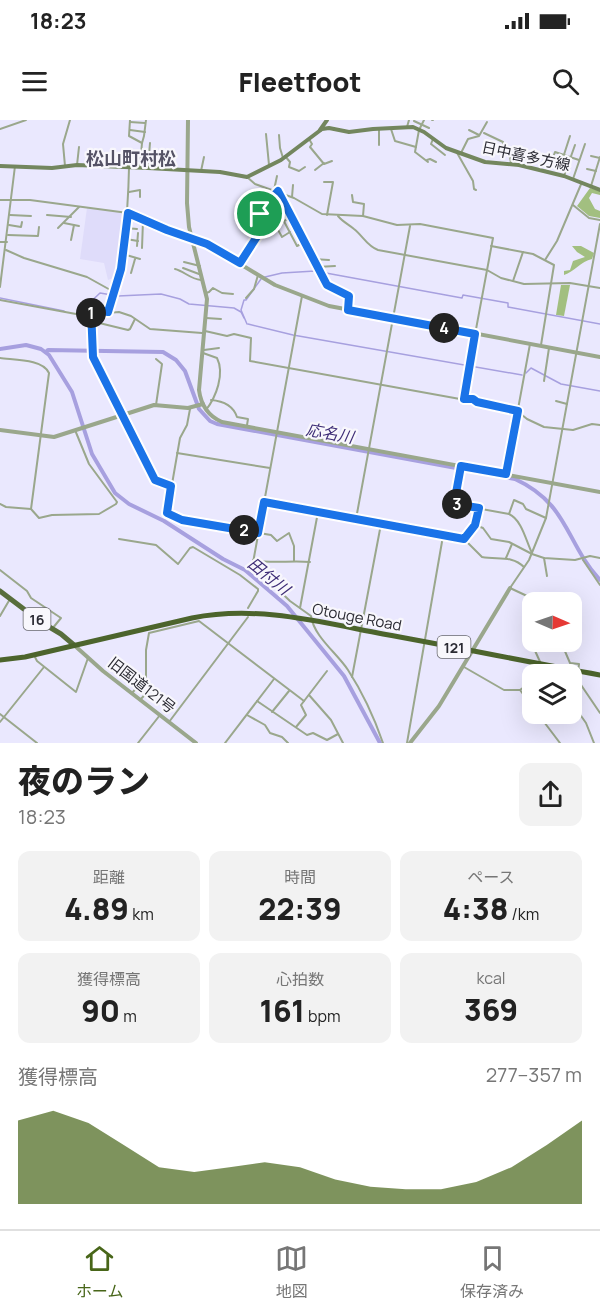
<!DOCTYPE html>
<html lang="ja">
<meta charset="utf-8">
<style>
body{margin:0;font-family:Manrope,"Noto Sans JP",sans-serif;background:#f2f2f2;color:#222;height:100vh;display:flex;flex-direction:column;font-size:22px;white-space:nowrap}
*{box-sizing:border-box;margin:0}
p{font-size:20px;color:#767676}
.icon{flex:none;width:33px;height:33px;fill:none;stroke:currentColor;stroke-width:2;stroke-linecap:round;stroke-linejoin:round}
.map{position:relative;height:623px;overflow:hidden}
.sheet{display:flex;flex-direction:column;background:#fff;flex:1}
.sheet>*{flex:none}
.needle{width:39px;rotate:92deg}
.buttons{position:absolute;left:522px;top:472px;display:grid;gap:12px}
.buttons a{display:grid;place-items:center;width:60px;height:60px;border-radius:12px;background:#fff;box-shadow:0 6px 24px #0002;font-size:30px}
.pin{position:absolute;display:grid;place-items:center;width:51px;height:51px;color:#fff;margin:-26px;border:3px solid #fff;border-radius:50%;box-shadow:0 2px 6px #0007}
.km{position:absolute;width:30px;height:30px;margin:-15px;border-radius:50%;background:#222;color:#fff;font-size:16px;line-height:30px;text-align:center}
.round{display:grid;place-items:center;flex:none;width:63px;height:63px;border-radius:12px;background:#f2f2f2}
.headline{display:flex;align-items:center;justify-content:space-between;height:102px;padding:0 18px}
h1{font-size:33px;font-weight:800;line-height:45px}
.figures{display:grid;grid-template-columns:repeat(3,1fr);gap:9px;height:102px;padding:6px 18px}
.figures div{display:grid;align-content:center;border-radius:12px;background:#f2f2f2;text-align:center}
.figures b{font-size:30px;font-weight:800}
.figures small{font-size:16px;font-weight:400}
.figures p{font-size:16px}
.chart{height:168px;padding:12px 18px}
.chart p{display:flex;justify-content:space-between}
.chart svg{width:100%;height:108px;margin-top:6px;fill:#486619;opacity:.7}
.status{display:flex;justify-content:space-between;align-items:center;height:42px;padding:0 30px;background:#fff;direction:ltr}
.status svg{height:16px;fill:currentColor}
header{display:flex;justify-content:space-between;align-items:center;height:78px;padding:0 18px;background:#fff;font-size:27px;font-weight:800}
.dock{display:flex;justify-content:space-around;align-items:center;height:84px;border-top:2px solid #e0e0e0;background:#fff;font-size:16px;color:#767676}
.dock a{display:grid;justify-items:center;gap:3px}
.dock .current{color:#486619}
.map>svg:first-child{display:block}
.built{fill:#dfdcfa}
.forest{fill:#a2bf80}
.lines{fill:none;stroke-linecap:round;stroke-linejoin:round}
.stream{stroke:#a7a0df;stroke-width:1.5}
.river{stroke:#a7a0df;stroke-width:4}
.minor{stroke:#9aa78c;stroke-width:2}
.tertiary{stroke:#9aa78c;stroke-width:4}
.secondary{stroke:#73865e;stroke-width:4}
.primary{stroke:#586e3c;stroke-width:5}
.trunk{stroke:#4c642c;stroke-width:5}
.route-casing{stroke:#fff;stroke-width:12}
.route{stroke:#1a73e8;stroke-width:8}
.labels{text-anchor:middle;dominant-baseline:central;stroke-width:4.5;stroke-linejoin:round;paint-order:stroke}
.shield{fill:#f8f7fc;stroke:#68686f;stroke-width:1.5}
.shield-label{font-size:14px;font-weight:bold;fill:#2b2b33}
.street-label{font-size:15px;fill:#2b2b33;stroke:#f8f7fc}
.water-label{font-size:16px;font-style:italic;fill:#3e2d77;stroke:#f8f7fc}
.quarter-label{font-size:18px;font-weight:bold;fill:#545265;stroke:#f8f7fc}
</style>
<div class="status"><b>18:23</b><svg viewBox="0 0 49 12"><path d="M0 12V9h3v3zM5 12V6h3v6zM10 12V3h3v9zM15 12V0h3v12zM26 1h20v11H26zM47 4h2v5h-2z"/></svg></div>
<header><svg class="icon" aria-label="menu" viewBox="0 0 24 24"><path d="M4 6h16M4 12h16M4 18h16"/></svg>Fleetfoot<svg class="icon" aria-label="search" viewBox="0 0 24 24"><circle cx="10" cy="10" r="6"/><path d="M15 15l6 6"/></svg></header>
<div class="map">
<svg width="600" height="623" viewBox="0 0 600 623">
<rect width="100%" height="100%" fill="#eae8fe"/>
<!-- built -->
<polygon class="built" points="87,88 125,93 126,95 118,156 108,160 104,143 80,139"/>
<!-- forest -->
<g class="forest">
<polygon points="590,68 600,71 600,75 592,73 589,78 595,89 600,91 600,98 589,96 577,86"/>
<path d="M572,126h9l13,7 -2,6c-11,2 -18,13 -28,16v-4l6,-1 3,-9 12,-4 -8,-5z"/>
<polygon points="561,165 570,165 564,196 556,195"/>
</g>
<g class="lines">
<!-- stream -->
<g class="stream">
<polyline points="265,157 282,153 315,151 462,178 463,175 508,183 508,187 600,204"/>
<polyline points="0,178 64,191"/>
<polyline points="83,189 100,173 118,176 161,174 180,179 189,184 234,188 241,192 244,198"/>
<polyline points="247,204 241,190 244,180 246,180 261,159"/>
<polyline points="248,204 293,215 522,255"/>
<polyline points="526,253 531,248 561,264 600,271"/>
</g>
<!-- river -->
<g class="river">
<polyline points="0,229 26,225 41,229 49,235 72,272 92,334 115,373 129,384 164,401 223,439 245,450 287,486 344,556 380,623"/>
<path d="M46,232l2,-2 115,2 13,8 9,11 14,38 11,12 7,3 298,55c54,25 50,63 85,101"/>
</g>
<!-- minor -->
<g class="minor">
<polyline points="130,0 129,16 142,23 140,46"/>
<polyline points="424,0 419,10 415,32 428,42"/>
<polyline points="432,0 433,0"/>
<polyline points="414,1 429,8"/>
<polyline points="130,2 145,3"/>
<polyline points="407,7 409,0"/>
<polyline points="0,9 26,0"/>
<polyline points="391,9 395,21 416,27"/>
<polyline points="130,10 145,12"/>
<polyline points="469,10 479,15"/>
<polyline points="484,13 503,22 505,32 510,37 511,43"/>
<polyline points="266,14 269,45"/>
<polyline points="279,15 280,28 283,38"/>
<polyline points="309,19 312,24 310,27 324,44 332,41"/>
<polyline points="433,19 431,24 445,35"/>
<polyline points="142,23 144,16 146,0"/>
<polyline points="379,25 379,9"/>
<polyline points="456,31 473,61 474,69 476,70"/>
<polyline points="461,33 468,19 479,16 487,2"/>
<polyline points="285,36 290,42 289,47 299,51 305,47"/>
<polyline points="591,36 600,38"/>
<polyline points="427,40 430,39 436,42"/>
<polyline points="551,44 560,47 570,16"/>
<polyline points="77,45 79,27"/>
<polyline points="65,46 63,24 70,0"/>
<polyline points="148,48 150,23"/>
<polyline points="587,49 596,51"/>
<polyline points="315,50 324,43"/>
<polyline points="201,51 204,37"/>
<polyline points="545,51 549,48 555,32 579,40"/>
<polyline points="564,56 575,25"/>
<polyline points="247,57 255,64 294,78 322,94 363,96 397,105 420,104 493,118 463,279"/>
<polyline points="573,59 585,24"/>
<polyline points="324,62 333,62 327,95"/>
<polyline points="591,66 600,37"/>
<polyline points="274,70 277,56"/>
<polyline points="129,72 140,70 140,77"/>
<polyline points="279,72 327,165 349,176 348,190"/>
<polyline points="352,75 353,82 364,84 363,96"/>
<polyline points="292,77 293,65"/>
<polyline points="0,80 30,80 128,93"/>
<polyline points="573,85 589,98 600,100"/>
<polyline points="277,88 297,126 305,122"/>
<polyline points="268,92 282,117 290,112"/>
<polyline points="10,95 31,96"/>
<polyline points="47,95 71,97"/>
<path d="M338,96c5,6 10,8 16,13 9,7 13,17 24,21l109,20 14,8 23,6 46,-1 30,5"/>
<polyline points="64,103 79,106"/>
<polyline points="9,105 21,107 22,102"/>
<polyline points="276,105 292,97"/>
<polyline points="58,108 79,87"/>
<polyline points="126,108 137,109"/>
<polyline points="8,115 38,116 39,107"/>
<polyline points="126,119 138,121"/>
<polyline points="71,120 74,105"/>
<polyline points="0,122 7,122"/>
<polyline points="137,126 138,113"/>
<polyline points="491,126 533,134 554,145 541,225"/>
<polyline points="142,128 143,101"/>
<polyline points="6,130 24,138 87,157 114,172"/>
<polyline points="123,134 140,139"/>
<polyline points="313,139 329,140"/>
<polyline points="545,140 557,121 582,62"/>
<polyline points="184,142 200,146"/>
<polyline points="241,143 267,101 260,94 261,91 277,71"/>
<polyline points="317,147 335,146"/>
<polyline points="183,148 199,154"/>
<path d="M175,149c9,2 15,10 26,11"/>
<polyline points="131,153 135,139"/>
<polyline points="513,161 523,132"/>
<polyline points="0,167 15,46"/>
<polyline points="206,173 209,172 213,168 222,173 233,174"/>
<path d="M302,176l-50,272 15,11 23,22 21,15c3,21 26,37 37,54 15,23 26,47 35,73"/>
<polyline points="246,178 254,169 258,155"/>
<polyline points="0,180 76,194 87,188 107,193 119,192 131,196 150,209 202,213"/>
<polyline points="91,189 93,236 155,360 171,366"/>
<path d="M109,191c14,-49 19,-92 20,-143"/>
<polyline points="206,198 221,199"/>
<polyline points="91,201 128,210 130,209 135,199"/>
<polyline points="205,211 227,216 234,214 251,218 250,241 460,279 473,279 477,282 516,290 527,299 544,307 573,310 592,304 600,305"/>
<polyline points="204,230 219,228"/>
<path d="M203,233l14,5c8,16 -1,39 -11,52"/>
<path d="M0,238c14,2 43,1 49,15l-18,136"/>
<polyline points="544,261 549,228"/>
<path d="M211,280c12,1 22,5 26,17l11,2 -1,6"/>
<polyline points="556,281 567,284"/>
<polyline points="156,285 162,244 156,239"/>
<polyline points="190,289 187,305 180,318 167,393 182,400 271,415 277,421 289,413 294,426 294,441"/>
<polyline points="177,333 270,348"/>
<polyline points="461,346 454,384 509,394 514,380 523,384 526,389 546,398"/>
<polyline points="506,354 530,224"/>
<path d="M265,383l199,36 18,18c16,3 30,-2 42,10"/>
<polyline points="0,384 6,387 31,389 39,398 52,395 99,394 116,384 117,382 89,344 75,310"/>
<path d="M509,394c13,6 17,27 23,39"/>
<polyline points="356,399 410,106"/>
<polyline points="475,405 483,408 491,419 509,422 532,434 544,438 575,440 590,436 600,438"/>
<polyline points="119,419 156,425 178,444 190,428 193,427 240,455 258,469 258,471 248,488"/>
<polyline points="464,419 474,408 479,388"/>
<polyline points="506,438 512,424"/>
<polyline points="544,438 547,456"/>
<path d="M253,440c19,4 38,0 57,2"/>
<polyline points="583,440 600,465"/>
<polyline points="0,450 27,471 31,478 61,498 52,509"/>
<polyline points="542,483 510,468 529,440 546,398 600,104"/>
<polyline points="300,488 318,392"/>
<polyline points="0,496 10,479"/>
<polyline points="532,497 527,513 546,555"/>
<polyline points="561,522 570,543 579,544 577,559 600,593"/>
<polyline points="34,535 37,541 76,572 88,538"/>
<polyline points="464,547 504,570 520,570 532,561"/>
<polyline points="352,557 381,404"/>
<polyline points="520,570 532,586"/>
<polyline points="132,573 146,557 146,530 149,513 199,501 304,581"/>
<polyline points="309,575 331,600 343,623"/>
<polyline points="140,580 151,568"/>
<polyline points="257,581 307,615 313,613 327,620 338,614"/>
<polyline points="572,583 586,603 594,623"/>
<polyline points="272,592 289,571"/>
<polyline points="0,594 37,623"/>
<polyline points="538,594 560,623"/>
<polyline points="247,595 265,605 270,613 282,617 288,623"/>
<polyline points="0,602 44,547"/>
<polyline points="169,602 248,497"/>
<polyline points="296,607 306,595 301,585 327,551"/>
<polyline points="138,623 160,595"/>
<polyline points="225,623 274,559"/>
<polyline points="407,623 443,416"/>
</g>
<!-- tertiary -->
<g class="tertiary">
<path d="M188,0l-1,83 2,24 18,72 -8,91c2,16 9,26 23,32l378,70"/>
<polyline points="128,93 167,110 212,127 275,165 329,186 600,237"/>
<polyline points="0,310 54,317 154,285 188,288 203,284"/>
<polyline points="74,525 103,551 196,623"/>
<polyline points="410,623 439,586 510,468"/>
</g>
<!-- secondary -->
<g class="secondary">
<polyline points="320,10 327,0"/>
<polyline points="0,46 52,48 77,45 148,48 220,52 247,57 281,40 322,9 329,8 349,12 373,9 413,7 424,12 446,28 485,42 519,45 564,56 600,70"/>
</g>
<!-- primary -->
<polyline class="primary" points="0,471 41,502 61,514 74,525"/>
<!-- trunk -->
<path class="trunk" d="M0,540l25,-3 167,-39c65,-13 128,4 191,16 73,13 145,28 217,41"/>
</g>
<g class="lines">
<defs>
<polygon id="route" points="278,71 327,165 349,176 348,190 475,214 464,279 473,279 477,282 518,291 506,354 461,346 454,384 479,388 475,405 464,419 264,382 258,413 182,400 167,393 171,366 155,360 93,237 91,189 108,192 121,149 128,93 167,110 207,124 240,143 267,101 260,95 261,91"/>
</defs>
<!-- route casing -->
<use href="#route" class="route-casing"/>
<!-- route -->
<use href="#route" class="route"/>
</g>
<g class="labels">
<!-- shield labels -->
<g class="shield">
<rect x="23.5" y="488" width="27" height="22" rx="4.5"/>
<rect x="437.5" y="516" width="33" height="22" rx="4.5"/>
</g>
<g class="shield-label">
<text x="37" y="499">16</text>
<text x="454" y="527">121</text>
</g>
<!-- street labels -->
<g class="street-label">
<text transform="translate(526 36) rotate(12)">日中喜多方線</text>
<text transform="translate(357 497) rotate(11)">Otouge Road</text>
<text transform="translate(142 565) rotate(38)">旧国道121号</text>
</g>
<!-- water labels -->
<g class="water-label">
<text transform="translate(330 313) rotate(10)">応名川</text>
<text transform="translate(269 456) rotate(39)">田付川</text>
</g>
<!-- quarter labels -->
<g class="quarter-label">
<text x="131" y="38">松山町村松</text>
</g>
</g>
</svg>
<div class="buttons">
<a><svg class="needle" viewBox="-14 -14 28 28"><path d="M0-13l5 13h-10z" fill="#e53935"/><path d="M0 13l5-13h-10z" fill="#767676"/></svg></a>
<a><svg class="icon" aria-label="layers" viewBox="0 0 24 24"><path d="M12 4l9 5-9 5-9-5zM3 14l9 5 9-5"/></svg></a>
</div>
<div class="pin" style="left:260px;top:94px;background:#1e9e55"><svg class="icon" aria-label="arrive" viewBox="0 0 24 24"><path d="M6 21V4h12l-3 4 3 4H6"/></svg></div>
<b class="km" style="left:91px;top:193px">1</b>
<b class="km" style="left:244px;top:410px">2</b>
<b class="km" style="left:457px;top:384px">3</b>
<b class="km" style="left:444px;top:208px">4</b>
</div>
<section class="sheet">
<div class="headline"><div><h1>夜のラン</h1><p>18:23</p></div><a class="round"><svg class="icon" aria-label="share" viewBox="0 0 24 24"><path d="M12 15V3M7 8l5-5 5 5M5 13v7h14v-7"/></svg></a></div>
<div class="figures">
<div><p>距離</p><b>4.89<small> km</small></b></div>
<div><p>時間</p><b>22:39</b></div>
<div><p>ペース</p><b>4:38<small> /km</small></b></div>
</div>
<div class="figures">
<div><p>獲得標高</p><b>90<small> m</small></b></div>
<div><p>心拍数</p><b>161<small> bpm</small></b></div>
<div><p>kcal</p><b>369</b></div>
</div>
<div class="chart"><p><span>獲得標高</span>277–357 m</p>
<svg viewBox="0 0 160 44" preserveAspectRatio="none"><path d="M0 44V10L10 6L20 11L30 20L40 29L50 31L60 29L70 27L80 29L90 34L100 37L110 38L120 38L130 35L140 29L150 20L160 10V44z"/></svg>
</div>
</section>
<nav class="dock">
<a class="current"><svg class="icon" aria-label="home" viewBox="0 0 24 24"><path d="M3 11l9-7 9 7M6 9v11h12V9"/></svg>ホーム</a>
<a><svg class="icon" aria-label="map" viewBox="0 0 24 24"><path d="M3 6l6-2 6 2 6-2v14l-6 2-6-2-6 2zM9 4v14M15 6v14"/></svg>地図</a>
<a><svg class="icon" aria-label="saved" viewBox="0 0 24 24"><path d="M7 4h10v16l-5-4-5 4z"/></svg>保存済み</a>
</nav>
